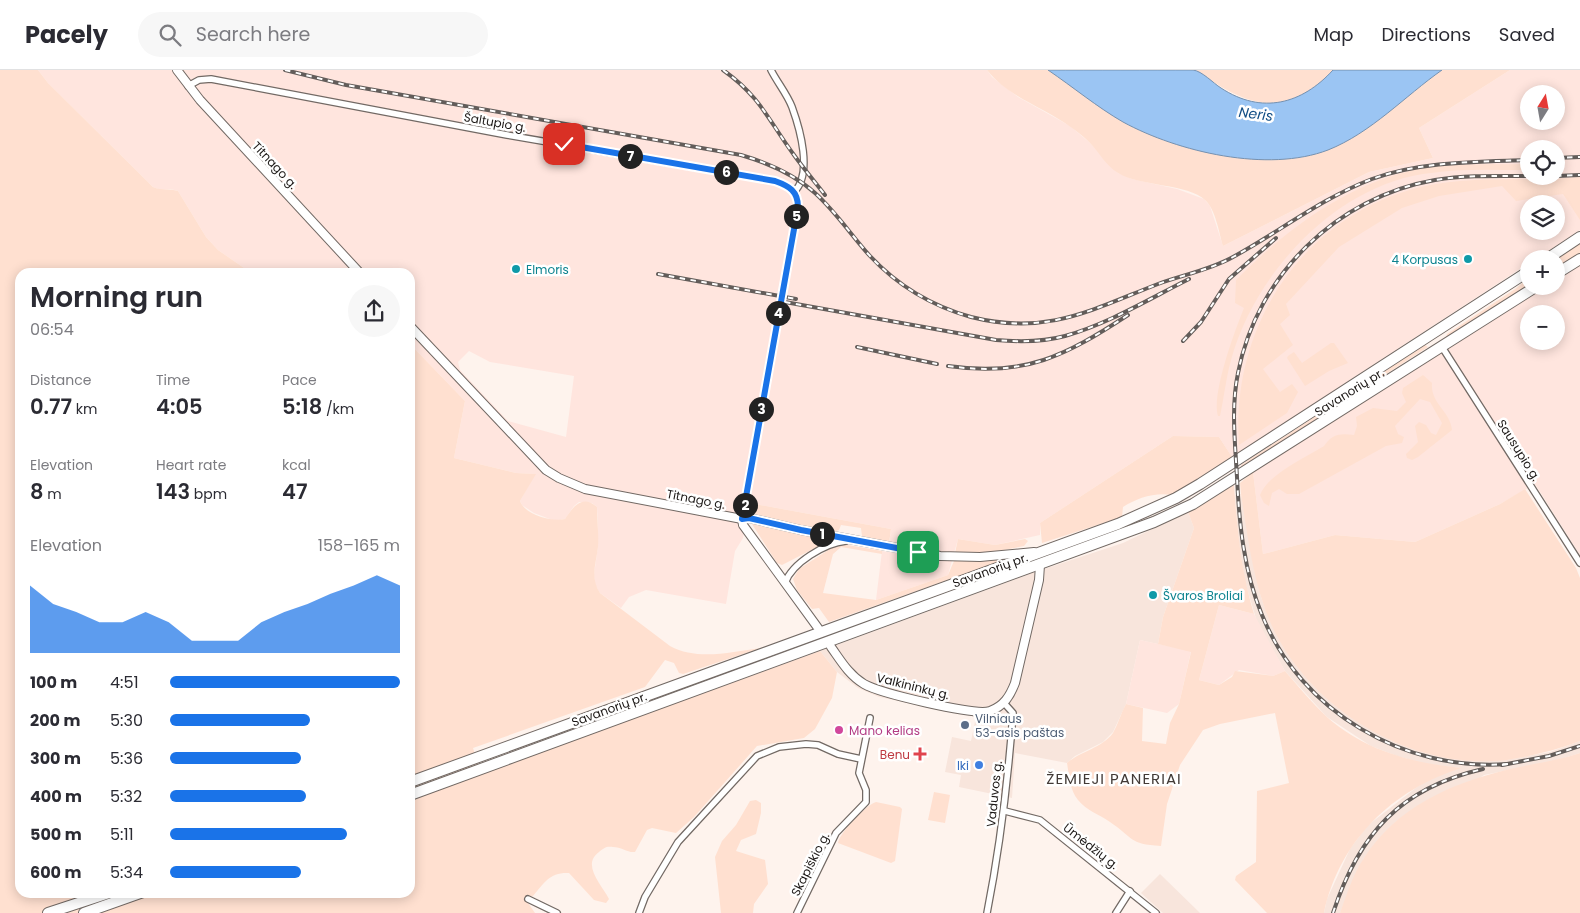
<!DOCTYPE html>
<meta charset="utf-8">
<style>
body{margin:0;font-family:Poppins,sans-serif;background:#f7f7f7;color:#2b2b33;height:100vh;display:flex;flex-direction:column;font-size:19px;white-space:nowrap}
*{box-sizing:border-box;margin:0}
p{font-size:16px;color:#7c7c81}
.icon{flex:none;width:28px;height:28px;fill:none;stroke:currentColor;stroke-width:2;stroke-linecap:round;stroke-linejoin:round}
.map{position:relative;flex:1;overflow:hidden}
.panel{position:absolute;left:15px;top:198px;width:400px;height:630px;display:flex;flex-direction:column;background:#fff;border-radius:15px;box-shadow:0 2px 12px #0003}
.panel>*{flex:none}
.needle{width:32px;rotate:11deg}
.buttons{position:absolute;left:1520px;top:15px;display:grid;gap:10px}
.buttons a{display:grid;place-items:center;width:45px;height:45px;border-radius:50%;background:#fff;box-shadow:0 2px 12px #0003;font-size:25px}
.pin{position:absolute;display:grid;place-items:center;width:42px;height:42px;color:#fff;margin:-21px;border-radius:10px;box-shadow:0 2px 8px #0006}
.km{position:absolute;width:25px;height:25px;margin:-12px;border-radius:50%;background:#222;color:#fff;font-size:14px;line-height:25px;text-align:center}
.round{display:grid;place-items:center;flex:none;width:52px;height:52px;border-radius:26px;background:#f7f7f7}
.summary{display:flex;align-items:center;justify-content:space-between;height:85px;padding:0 15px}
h1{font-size:28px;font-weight:600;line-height:38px}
.stats{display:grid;grid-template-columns:repeat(3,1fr);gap:8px;height:85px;padding:5px 15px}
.stats div{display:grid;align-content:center}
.stats b{font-size:21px;font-weight:600}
.stats small{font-size:14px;font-weight:400}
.stats p{font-size:14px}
.chart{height:140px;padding:10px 15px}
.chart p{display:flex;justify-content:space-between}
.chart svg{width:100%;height:90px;margin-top:5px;fill:#1a73e8;opacity:.7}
ul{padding:0 15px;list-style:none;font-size:16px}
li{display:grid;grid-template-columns:80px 60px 1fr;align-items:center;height:38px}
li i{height:12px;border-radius:6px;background:#1a73e8}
header{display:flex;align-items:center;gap:30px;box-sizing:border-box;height:70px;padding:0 25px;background:#fff;border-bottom:1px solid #e1e1e2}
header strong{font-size:24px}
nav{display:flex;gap:28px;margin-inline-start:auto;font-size:18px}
.search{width:350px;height:45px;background:#f7f7f7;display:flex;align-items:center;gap:12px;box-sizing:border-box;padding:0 18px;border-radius:28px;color:#7c7c81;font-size:19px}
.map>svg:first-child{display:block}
.built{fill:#f8e5dc}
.industrial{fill:#ffe5de;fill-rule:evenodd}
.green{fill:#ffe0d0}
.water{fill:#9bc5f3;stroke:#7591b0}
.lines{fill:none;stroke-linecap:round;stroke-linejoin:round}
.minor-casing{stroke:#726964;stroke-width:8}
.tertiary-casing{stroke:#726964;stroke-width:10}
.trunk-casing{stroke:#726964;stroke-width:12}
.minor{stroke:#fff;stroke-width:5.5}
.tertiary{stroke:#fff;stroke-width:8}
.trunk{stroke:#fff;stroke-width:10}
.rail-casing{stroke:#635d5a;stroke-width:4}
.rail{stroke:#fff;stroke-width:2;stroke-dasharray:5.5;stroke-linecap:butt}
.route-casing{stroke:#fff;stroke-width:10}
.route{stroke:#1a73e8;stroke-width:6}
.culture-dot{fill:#0f9aa8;stroke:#fff;stroke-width:2}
.service-dot{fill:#5c6f8a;stroke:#fff;stroke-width:2}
.hotel-dot{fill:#d1479c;stroke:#fff;stroke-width:2}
.health-dot{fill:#e0444e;stroke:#fff;stroke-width:2}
.shop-dot{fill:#3f7fe0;stroke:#fff;stroke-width:2}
.labels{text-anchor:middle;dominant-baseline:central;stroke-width:5;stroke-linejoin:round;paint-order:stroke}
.street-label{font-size:12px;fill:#1b1715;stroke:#fff}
.culture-label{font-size:12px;fill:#0d838f;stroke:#fff;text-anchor:start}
.service-label{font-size:12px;fill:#4e5e75;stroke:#fff;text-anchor:start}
.hotel-label{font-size:12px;fill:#b23c85;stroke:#fff;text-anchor:start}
.health-label{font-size:12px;fill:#be3a42;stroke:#fff;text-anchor:end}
.shop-label{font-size:12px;fill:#366cbe;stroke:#fff;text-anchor:end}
.water-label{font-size:14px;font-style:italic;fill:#124e85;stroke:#fff}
.quarter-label{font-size:15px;letter-spacing:1px;fill:#423a36;stroke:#fff}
</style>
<header>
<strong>Pacely</strong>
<div class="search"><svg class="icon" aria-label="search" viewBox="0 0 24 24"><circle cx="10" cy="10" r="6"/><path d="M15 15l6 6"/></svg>Search here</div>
<nav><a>Map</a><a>Directions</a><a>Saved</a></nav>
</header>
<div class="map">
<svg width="1580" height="843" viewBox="0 0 1580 843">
<rect width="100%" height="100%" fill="#fef3ed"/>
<!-- built -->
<g class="built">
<polygon points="1241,424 1261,527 1272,555 1283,576 1310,612 1344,642 1390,670 1430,684 1468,689 1505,690 1550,682 1580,671 1580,683 1558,690 1484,705 1364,788 1340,843 1324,843 1327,829 1350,779 1367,756 1417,717 1435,706 1461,698 1425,694 1397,686 1371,676 1327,647 1285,601 1257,552 1245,512 1238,469 1235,425"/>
<polygon points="1188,442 1194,458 1163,547 1158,574 1140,570 1126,634 1113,662 1103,672 1075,686 1067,693 1015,683 1012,728 959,717 961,705 945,702 952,667 971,671 976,647 879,627 858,618 837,602 820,581 1032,503 1123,473"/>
<polygon points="1160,804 1200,843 1163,843 1141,823"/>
</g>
<!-- industrial -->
<g class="industrial">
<path d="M38,0h949l5,7 26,20 52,29 19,16 29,31 14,6 45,10 27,10 6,7 13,40 146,-74 64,-14 -14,-30 91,-58h70v160l-44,29h-7v4l-297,194 -13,-20 -46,-1 -133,87v12l-45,10 -37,-6 -10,36 -72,25 6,-49 6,1 3,-23 -136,-25 -7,3 -5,31 -8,13 -9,53 -80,-14 -17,7 -8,11 -21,-15 -5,-8 -1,-10 4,-29v-21l-1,-18 -5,-4 -13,-1 -5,4 -9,13 -10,2 -21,-8 -12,-8 -2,-4 15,-27 -19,-1 -62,-15 11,-57 -55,-57v-72h-160l-32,-22 -12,-13 -28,-46 -8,-2 -9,1 -8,-3 -105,-104zM1529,24h27v27h-27zM1529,79h27v27h-27zM1529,134h27v27h-27zM469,281l21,11 84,14 -8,61 -58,-16 -48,-51 -2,-8z"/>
<path d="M1580,191v294l-45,-71 -35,20 -85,38 -80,-7 -72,19 -10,-82 288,-186h15v-9zM1529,244h27v27h-27z"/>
<polygon points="1219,535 1254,544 1285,601 1273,606 1239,600 1219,615 1199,610"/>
<polygon points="1140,570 1191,581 1179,634 1167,643 1126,634"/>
</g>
<!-- green -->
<g class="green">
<path d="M0,0h38l10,13 105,104c9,4 16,1 25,4l28,46 12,13 32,22h-230v620h390v-548l55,57 -11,57 62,15 20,1 -16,27c5,14 32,21 45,18 8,-12 17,-25 32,-12 0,13 2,27 1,40 -2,17 -8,31 2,46l70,53c28,15 60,6 91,2l-78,26 -4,-1 -5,-10 -9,-3 -20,27 -172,61 8,26 339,-123 17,21 -5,26 -17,31 -11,9 -47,8 -63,71 -18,16 -24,-5 -5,2 -12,22c-7,1 -14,-5 -22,-5 -7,-1 -9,1 -14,5 -18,13 3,33 10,47l-3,4 -12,-3 -25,-27c-19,-1 -25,10 -36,23l-9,1 11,16h-535z"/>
<path d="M987,0h61l75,52 177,36 28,-9 34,-17 80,-62h68l-91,58 14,30 -64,14 -146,74c-4,-13 -7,-36 -18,-46 -16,-16 -67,-14 -87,-27 -12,-7 -19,-21 -29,-31 -5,-5 -11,-10 -17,-14 -28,-21 -63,-30 -85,-58z"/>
<path d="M1196,0h137c-47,52 -87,36 -137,0z"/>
<path d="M1529,94v6c-35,0 -71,-2 -106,4 -90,14 -169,101 -192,186 -5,18 -7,38 -11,56h-2c-7,-21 17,-86 26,-108l-9,-5 1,-23c52,-52 110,-96 183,-111 30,-6 77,-4 110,-5z"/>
<path d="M1580,107v43l-17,-26 -47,7 -14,-15 -63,10 -37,12 -63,39 -53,57 4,11 -10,9 13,21 -30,24 17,23 12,-8 6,8 -11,21 -48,32c-9,-121 66,-232 186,-259 51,-11 104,-4 155,-9z"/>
<polygon points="1580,173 1580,183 1556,198 1556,189"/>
<polygon points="1529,208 1529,216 1446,268 1447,264 1515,219"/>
<polygon points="1331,273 1334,273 1348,293 1329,301 1305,316 1287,288 1288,286 1294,282 1302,293"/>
<polygon points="1425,275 1428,277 1242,397 1241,395"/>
<path d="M1423,305l9,8c-2,20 19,29 20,47l-34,27 -6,3 -5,-2 -1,-4 12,-12 -3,-16 4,-4 7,3 5,8 5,2 6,-12 -12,-21 -10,-3 -25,27 3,8 6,3 -2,6 -16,3 -87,48h-12l-8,-5 -7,4 -3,13 -5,-3 -4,-8c8,-21 45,-37 64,-49 8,-12 16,-13 30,-11l3,-9 -1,-9 17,-9 24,3 9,-9 -4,-9 1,-5z"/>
<path d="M1173,366l46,1 13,20 -60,38c-17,-3 -35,3 -49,12l-1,10 -80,26 -2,-20z"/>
<path d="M1253,402l10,82 72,-19 80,7 85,-38 25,-15 51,79 4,10v163c-24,9 -48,15 -73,19 -95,11 -197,-50 -236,-136 -18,-41 -23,-86 -30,-130l-1,-11z"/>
<path d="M1234,415c3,44 7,86 20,129l-35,-9 -20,75 20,5 13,-8 3,-6 38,5 12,-5c13,15 27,32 42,46 38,34 86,46 135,51 -69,21 -123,73 -138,145h-57l-32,-33 1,-4 20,-14 1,-71 32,-8 -14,-70 -55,11 -17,6 -23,35 -13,39 -6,42c-33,-2 -27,-8 -51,-24 -11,-8 -23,-11 -32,-22 -8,-9 -9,-25 -11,-37 14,-12 35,-15 46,-30 5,-9 8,-20 13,-29l17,4 -1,33 24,3 4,-21 9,-19 12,-52 -33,-8 5,-27 31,-89 -6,-16z"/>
<polygon points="755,434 891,459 889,473 862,466 861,458 841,455 839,460 836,461 813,460 754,446 748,437"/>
<polygon points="750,451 767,453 827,470 827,472 782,495 777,493"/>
<polygon points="958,469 995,475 1025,469 1028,471 1024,476 989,483 955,483"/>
<polygon points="842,474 882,481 882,484 841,477 833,484 823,523 876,530 948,505 954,491 978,491 1015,486 829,552 819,538 812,539 797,520 793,509 799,499 836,475"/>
<path d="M1580,683v160h-240c7,-19 13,-39 24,-55 33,-51 86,-74 142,-88 25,-6 50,-9 74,-17z"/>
<polygon points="934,722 950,725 945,753 928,750"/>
<polygon points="756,730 761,733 761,743 756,764 741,770 736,781 765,790 768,814 754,834 753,843 721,843 715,787 722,771 736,755 750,731"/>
<path d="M876,732l24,5 2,2 -7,52 -4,2 -53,-20c1,-10 29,-39 38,-41z"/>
</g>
<!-- water -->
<path class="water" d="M1048,0c46,0 100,0 145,0 9,1 20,13 28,18 41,27 81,16 112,-18h109c-37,26 -71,63 -114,80 -60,23 -150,2 -205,-28 -26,-15 -50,-35 -75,-52z"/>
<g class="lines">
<defs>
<g id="minor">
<path d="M771,0c6,12 16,24 21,37 8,22 21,67 2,85"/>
<path d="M188,16l11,-6 12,-1 296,56 268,46c14,5 23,10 23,26l-56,312"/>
<polyline points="1442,277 1580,493"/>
<path d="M785,513c7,-20 40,-40 61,-42"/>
<polyline points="1005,741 1040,750 1156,843"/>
<polyline points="528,829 557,843"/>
<polyline points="639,843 645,827 678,772 757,686 779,677 806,674 818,675 838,684 861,689"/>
<polyline points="797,843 836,763 866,732 866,720 859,703 870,648"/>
<path d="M987,843c13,-66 21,-132 26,-200l-9,-10"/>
<polyline points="1116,843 1130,821"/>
</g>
<g id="tertiary">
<polyline points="177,0 200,30 359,202"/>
<polyline points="410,256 546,400 559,408 585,419 742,449 749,448 801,460 940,486 980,487 1034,482"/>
<polyline points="742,449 743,455 818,558"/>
<path d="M831,577c10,14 18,28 33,37 15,9 111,32 126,27 14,-5 20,-15 25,-28l24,-103 1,-15"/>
</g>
<g id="trunk">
<polyline points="1547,189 1580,167"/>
<polyline points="1556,204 1580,189"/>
<polyline points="410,712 1118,454 1176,428 1200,414 1529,201"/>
<polyline points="410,725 1154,452 1193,434 1537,216"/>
<polyline points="48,843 112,822"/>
<polyline points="84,843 143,822"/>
</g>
</defs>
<!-- minor casing -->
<use href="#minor" class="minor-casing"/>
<!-- tertiary casing -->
<use href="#tertiary" class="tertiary-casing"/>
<!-- trunk casing -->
<use href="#trunk" class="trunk-casing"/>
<!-- minor -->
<use href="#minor" class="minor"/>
<!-- tertiary -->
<use href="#tertiary" class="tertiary"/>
<!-- trunk -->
<use href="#trunk" class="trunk"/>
<defs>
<g id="rail">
<path d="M285,0l61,15 395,70c27,8 53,19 74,38 21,19 36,42 55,63 28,30 62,50 101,61 76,19 120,-7 187,-33 24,-9 52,-14 75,-27 46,-25 89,-59 139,-78 50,-18 104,-17 157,-19"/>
<path d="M723,0c37,26 46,51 71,85 10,14 21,27 31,40"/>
<polyline points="1556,88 1580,87"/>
<polyline points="1556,106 1580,105"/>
<polyline points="658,204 796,229"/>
<path d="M785,232l211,38c23,2 47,2 69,-4 43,-12 84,-37 124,-57"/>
<polyline points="1183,271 1201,252 1229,209 1276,168"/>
<polyline points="857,277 937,294"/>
<path d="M948,296c78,11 117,-10 180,-51"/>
<path d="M1508,694c-103,8 -207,-52 -246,-149 -18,-43 -23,-92 -25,-138 -2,-35 -6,-70 1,-104 19,-98 99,-176 197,-193 31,-5 62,-4 94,-4"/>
<polyline points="1502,695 1549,686 1580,676"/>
<path d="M1333,843c26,-79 67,-125 150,-144"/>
</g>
</defs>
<!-- rail casing -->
<use href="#rail" class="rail-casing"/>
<!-- rail -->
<use href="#rail" class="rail"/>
</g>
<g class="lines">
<defs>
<path id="route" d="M564,74l211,37c14,5 23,10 23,26l-56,312 7,-1 52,12 117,22"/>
</defs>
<!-- route casing -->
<use href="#route" class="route-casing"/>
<!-- route -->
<use href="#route" class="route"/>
</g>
<!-- markers -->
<g class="culture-dot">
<circle cx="1468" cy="189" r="5"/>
<circle cx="516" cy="199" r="5"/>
<circle cx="1153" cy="525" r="5"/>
</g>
<circle class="service-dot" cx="965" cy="655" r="5"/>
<circle class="hotel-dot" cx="839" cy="660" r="5"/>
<path class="health-dot" d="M917.5 676.5h5v5h5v5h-5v5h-5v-5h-5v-5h5z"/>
<circle class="shop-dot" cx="979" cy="695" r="5"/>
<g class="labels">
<!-- street labels -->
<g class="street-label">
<text transform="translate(495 52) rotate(10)">Šaltupio g.</text>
<text transform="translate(275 95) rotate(47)">Titnago g.</text>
<text transform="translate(1349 322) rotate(-32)">Savanorių pr.</text>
<text transform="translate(1519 380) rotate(58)">Sausupio g.</text>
<text transform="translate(696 429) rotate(11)">Titnago g.</text>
<text transform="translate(990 500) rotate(-20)">Savanorių pr.</text>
<text transform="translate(913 616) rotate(14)">Valkininkų g.</text>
<text transform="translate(609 639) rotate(-20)">Savanorių pr.</text>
<text transform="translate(994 724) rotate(-84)">Vaduvos g.</text>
<text transform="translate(1091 776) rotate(38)">Ūmėdžių g.</text>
<text transform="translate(810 794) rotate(-63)">Skapiškio g.</text>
</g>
<!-- culture labels -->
<g class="culture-label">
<text x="1458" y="189" text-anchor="end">4 Korpusas</text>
<text x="526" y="199">Elmoris</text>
<text x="1163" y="525">Švaros Broliai</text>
</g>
<!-- service labels -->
<g class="service-label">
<text x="975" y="648">Vilniaus<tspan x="975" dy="14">53-asis paštas</tspan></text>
</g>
<!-- hotel labels -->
<g class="hotel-label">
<text x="849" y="660">Mano kelias</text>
</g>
<!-- health labels -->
<g class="health-label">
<text x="910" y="684">Benu</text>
</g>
<!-- shop labels -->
<g class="shop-label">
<text x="969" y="695">Iki</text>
</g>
<!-- water labels -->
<g class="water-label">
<text transform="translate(1256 44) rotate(7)">Neris</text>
</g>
<!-- quarter labels -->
<g class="quarter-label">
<text x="1114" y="708">ŽEMIEJI PANERIAI</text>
</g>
</g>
</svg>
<div class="buttons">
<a><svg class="needle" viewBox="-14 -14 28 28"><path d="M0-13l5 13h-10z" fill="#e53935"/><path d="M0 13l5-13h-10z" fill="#7c7c81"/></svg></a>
<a><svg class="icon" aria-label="locate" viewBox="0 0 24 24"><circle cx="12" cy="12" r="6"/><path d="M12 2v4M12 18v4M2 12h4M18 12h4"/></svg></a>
<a><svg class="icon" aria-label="layers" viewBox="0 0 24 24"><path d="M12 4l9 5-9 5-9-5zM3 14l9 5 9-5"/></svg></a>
<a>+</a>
<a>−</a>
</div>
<div class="pin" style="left:918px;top:482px;background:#1e9e55"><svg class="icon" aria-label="arrive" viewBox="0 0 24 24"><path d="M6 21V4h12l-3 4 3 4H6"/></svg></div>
<div class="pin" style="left:564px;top:74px;background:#d93025"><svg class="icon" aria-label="check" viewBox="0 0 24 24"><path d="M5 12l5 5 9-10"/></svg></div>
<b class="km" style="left:822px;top:464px">1</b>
<b class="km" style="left:745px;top:435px">2</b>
<b class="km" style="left:761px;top:339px">3</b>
<b class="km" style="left:778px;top:243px">4</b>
<b class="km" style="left:796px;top:146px">5</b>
<b class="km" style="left:726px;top:102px">6</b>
<b class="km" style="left:630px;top:86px">7</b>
<section class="panel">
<div class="summary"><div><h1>Morning run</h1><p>06:54</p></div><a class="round"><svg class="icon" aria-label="share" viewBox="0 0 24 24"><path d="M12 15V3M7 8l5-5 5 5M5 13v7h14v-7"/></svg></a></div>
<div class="stats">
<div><p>Distance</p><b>0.77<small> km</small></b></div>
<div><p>Time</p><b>4:05</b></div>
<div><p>Pace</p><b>5:18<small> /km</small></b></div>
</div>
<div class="stats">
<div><p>Elevation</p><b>8<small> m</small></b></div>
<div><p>Heart rate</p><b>143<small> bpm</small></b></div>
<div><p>kcal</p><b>47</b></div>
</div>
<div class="chart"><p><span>Elevation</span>158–165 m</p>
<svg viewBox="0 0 160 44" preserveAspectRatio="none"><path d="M0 44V11L10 20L20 24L30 29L40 29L50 24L60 29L70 38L80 38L90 38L100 29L110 24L120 20L130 15L140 11L150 6L160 11V44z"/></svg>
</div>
<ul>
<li><b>100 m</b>4:51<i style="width:100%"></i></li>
<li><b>200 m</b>5:30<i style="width:61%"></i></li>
<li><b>300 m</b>5:36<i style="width:57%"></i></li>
<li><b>400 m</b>5:32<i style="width:59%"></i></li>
<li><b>500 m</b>5:11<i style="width:77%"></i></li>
<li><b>600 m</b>5:34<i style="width:57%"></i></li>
</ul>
</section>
</div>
